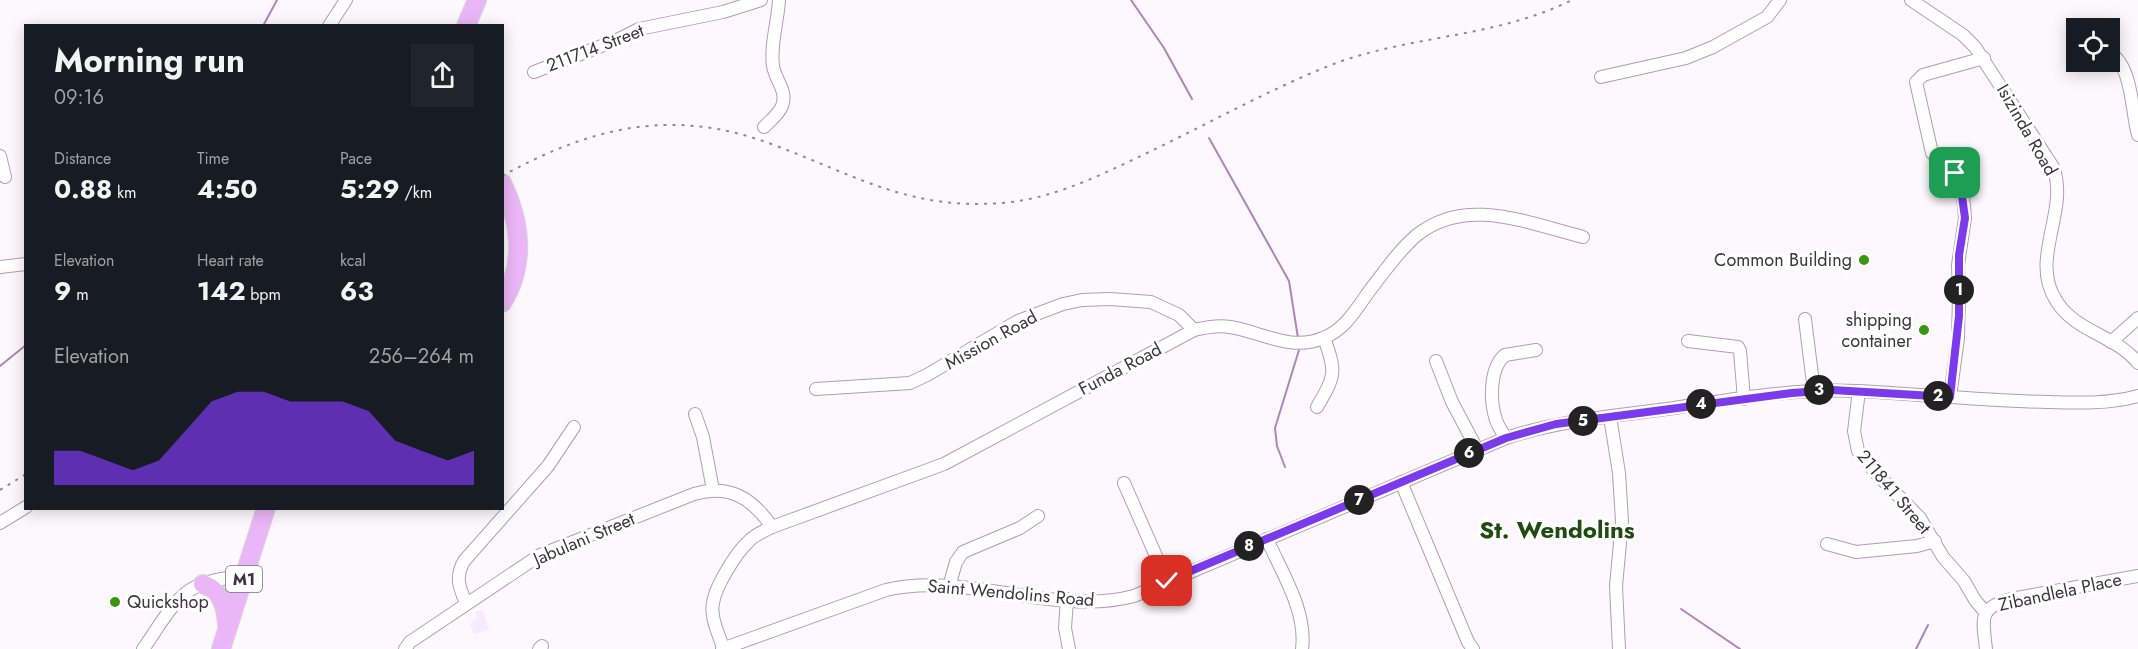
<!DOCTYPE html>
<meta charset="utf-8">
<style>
body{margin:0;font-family:Jost,sans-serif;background:#20242c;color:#f1f3f6;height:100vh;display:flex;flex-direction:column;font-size:22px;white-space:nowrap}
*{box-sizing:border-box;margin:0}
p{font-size:20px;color:#9ea1a6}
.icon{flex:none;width:33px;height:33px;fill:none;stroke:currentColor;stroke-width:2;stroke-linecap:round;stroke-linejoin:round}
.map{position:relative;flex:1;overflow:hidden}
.details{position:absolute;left:24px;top:24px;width:480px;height:486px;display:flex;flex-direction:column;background:#171b24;border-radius:0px;box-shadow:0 3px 15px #0003}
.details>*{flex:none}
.buttons{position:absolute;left:2066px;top:18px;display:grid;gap:12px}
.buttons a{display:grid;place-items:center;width:54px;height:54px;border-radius:0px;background:#171b24;box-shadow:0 3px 15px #0003;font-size:30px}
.pin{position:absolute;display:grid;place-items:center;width:51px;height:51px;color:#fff;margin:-26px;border-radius:12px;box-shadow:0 3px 9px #0006}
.km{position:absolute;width:30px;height:30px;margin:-15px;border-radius:50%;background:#222;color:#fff;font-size:16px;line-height:30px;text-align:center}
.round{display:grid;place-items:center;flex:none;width:63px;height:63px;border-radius:0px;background:#20242c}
.headline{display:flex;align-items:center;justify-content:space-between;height:102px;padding:0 30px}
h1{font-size:33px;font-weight:700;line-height:45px}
.stats{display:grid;grid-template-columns:repeat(3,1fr);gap:9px;height:102px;padding:6px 30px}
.stats div{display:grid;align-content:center}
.stats b{font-size:26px;font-weight:700}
.stats small{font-size:16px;font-weight:400}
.stats p{font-size:16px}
.chart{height:168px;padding:12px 30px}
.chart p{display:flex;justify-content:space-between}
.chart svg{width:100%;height:108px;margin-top:6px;fill:#7c3aed;opacity:.7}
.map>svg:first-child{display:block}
.built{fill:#faeaff}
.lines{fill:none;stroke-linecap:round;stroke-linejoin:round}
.stream{stroke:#b084bc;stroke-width:2}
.minor-casing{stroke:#b19cb7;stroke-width:14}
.highway-casing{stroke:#d8d6d9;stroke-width:20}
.minor{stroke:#fff;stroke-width:12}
.highway{stroke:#eab6f7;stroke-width:18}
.rail{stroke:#918992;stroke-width:2;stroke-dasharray:3 6;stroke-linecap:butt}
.route-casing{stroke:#fff;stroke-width:12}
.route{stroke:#7c3aed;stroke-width:8}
.poi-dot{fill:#399614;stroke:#fff;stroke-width:2}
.labels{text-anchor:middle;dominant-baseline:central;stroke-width:6;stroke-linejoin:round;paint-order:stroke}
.shield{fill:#fff;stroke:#777179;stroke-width:1.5}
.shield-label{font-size:16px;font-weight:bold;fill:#3d343f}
.street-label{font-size:18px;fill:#3d343f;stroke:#fff}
.poi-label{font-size:18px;fill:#3d343f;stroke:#fff;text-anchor:end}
.district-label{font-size:24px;font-weight:bold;fill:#1f4b11;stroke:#fff}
</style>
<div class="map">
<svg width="2138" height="649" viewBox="0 0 2138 649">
<rect width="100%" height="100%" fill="#fdf8fe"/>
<!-- built -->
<polygon class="built" points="483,610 489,630 474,634 470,625 473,620 477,619 475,612"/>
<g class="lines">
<!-- stream -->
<g class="stream">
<polyline points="1131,0 1164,48 1192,99"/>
<polyline points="263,26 277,0"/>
<polyline points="1209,138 1289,281 1298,338"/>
<polyline points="0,366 26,345"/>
<polyline points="1285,467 1277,446 1275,428 1299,350"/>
<polyline points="1681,609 1740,649"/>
<polyline points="1916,649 1928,625"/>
</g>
<defs>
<g id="minor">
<path d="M1911,0l52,35 12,12 78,120c17,45 -25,92 4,135 19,30 60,34 81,61"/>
<polyline points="329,26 346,0"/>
<path d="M2109,52c24,14 22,58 29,83"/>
<polyline points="534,72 617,40 639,29 723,12 761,0"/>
<polyline points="1601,77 1686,58 1713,47 1767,17 1780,0"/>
<path d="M764,127c6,-6 15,-13 18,-21 6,-15 -7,-26 -9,-40 -3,-21 5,-45 6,-66"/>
<polyline points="0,156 5,177"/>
<polyline points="0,267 26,264"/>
<polyline points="1805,319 1814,391"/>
<polyline points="1688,341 1738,347 1740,351 1744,399"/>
<polyline points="2111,342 2138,318"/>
<polyline points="1436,361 1452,402 1477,449"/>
<polyline points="816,389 910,383 927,375 1018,321 1063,304 1082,300 1110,299 1151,302 1179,315 1194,330"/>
<polyline points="1859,391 1854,431 1858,451 1874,471 1920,518 1943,557 1964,581 1975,600 1985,612"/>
<polyline points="1950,397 1958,338 1959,295 1958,265 1965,218 1964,205 1960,182 1955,173 1932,153 1916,82 1923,75 1984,58"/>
<path d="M1317,407c18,-31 20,-34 7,-69"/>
<polyline points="695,414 703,437 713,490"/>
<polyline points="1610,417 1619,473 1622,521 1616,586 1619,649"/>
<path d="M1506,438c-4,-6 -8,-12 -10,-18 -6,-18 -7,-52 9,-65l31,-5"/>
<polyline points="1401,482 1468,642 1473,649"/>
<polyline points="1124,483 1167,581"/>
<polyline points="0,523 26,507"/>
<path d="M1267,539c15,34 40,72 35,110"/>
<polyline points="1827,544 1856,552 1917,546 1935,541"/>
<polyline points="949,587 956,562 963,552 1020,528 1038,516"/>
<polyline points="1067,599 1065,628 1069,649"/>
<path d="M466,603c-7,-16 -11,-26 -2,-42l84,-95 26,-39"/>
<path d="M723,648c-4,-14 -13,-30 -10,-45 2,-16 23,-50 35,-61 6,-7 16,-11 24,-15l172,-63 250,-134c13,-3 24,-5 36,-3 32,5 61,25 93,11 22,-8 34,-30 47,-48 15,-19 29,-40 47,-55 49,-40 113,-11 166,2"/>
<path d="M143,649c14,-19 27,-45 47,-59 15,-10 37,-12 55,-14"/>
<path d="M405,649l5,-7 130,-87 154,-61c36,-10 58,4 78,33"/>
<polyline points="539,649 542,646"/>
<path d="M722,649l164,-59c80,-19 169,27 248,6l372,-158c52,-17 107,-22 161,-29 62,-9 126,-21 190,-18 63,3 127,10 191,11 30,1 61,2 90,-6"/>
<path d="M1986,649c-3,-29 -9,-41 25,-50l127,-23"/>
</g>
<g id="highway">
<polyline points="466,26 477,0"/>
<path d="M502,183c19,39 24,82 0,120"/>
<path d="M203,584c19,8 23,22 24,41"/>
<polyline points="221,649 266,508"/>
</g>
</defs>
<!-- minor casing -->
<use href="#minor" class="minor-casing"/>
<!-- highway casing -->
<use href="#highway" class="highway-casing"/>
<!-- minor -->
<use href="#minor" class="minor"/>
<!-- highway -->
<use href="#highway" class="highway"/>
<!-- rail -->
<g class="rail">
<path d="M502,176c91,-50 172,-69 272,-31 83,31 135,65 228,58 51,-4 99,-28 145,-50 61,-29 121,-63 184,-88 78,-30 165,-27 241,-65"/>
<polyline points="0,490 26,474"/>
</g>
</g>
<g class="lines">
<defs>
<polyline id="route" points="1167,581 1506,438 1556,424 1792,393 1832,390 1950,397 1959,316 1959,255 1965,218 1960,182 1955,173"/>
</defs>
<!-- route casing -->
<use href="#route" class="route-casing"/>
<!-- route -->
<use href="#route" class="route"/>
</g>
<!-- markers -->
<g class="poi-dot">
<circle cx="1864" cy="260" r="6"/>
<circle cx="1924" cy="330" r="6"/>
<circle cx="115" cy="602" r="6"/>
</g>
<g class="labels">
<!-- shield labels -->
<rect class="shield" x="226" y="566" width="36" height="26" rx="4.5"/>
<g class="shield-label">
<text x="244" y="579">M1</text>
</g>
<!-- street labels -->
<g class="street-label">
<text transform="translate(595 48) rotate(-21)">211714 Street</text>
<text transform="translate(2027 130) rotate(60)">Isizinda Road</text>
<text transform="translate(991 340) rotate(-29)">Mission Road</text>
<text transform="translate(1120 369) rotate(-28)">Funda Road</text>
<text transform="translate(1894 492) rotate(50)">211841 Street</text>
<text transform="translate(584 539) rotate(-23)">Jabulani Street</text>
<text transform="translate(2060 592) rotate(-12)">Zibandlela Place</text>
<text transform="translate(1011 593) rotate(5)">Saint Wendolins Road</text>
</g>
<!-- poi labels -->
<g class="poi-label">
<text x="1852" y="260">Common Building</text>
<text x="1912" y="320">shipping<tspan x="1912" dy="21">container</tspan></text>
<text x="127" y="602" text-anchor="start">Quickshop</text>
</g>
<!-- district labels -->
<g class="district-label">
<text x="1557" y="529">St. Wendolins</text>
</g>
</g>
</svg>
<div class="buttons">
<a><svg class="icon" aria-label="locate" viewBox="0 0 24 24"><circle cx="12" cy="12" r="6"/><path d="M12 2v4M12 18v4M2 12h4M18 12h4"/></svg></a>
</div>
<div class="pin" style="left:1955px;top:173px;background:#1e9e55"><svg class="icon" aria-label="arrive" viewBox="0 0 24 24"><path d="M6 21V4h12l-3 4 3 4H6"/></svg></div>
<div class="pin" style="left:1167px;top:581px;background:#d93025"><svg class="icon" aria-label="check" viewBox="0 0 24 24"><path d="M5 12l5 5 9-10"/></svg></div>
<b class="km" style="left:1959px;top:290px">1</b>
<b class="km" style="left:1938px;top:396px">2</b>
<b class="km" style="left:1819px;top:390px">3</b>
<b class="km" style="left:1701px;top:404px">4</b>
<b class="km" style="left:1583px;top:421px">5</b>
<b class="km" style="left:1469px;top:453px">6</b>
<b class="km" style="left:1359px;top:500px">7</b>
<b class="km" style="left:1249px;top:546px">8</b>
<section class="details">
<div class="headline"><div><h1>Morning run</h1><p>09:16</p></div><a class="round"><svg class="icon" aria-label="share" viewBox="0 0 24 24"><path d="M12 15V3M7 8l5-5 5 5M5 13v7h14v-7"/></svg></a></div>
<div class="stats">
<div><p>Distance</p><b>0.88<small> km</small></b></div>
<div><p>Time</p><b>4:50</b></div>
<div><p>Pace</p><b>5:29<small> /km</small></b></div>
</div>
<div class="stats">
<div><p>Elevation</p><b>9<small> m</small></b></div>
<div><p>Heart rate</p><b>142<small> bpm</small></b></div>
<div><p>kcal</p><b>63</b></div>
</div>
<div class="chart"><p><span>Elevation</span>256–264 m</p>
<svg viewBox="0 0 160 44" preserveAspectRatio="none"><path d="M0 44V30L10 30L20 34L30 38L40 34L50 22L60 10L70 6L80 6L90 10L100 10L110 10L120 14L130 26L140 30L150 34L160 30V44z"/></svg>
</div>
</section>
</div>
